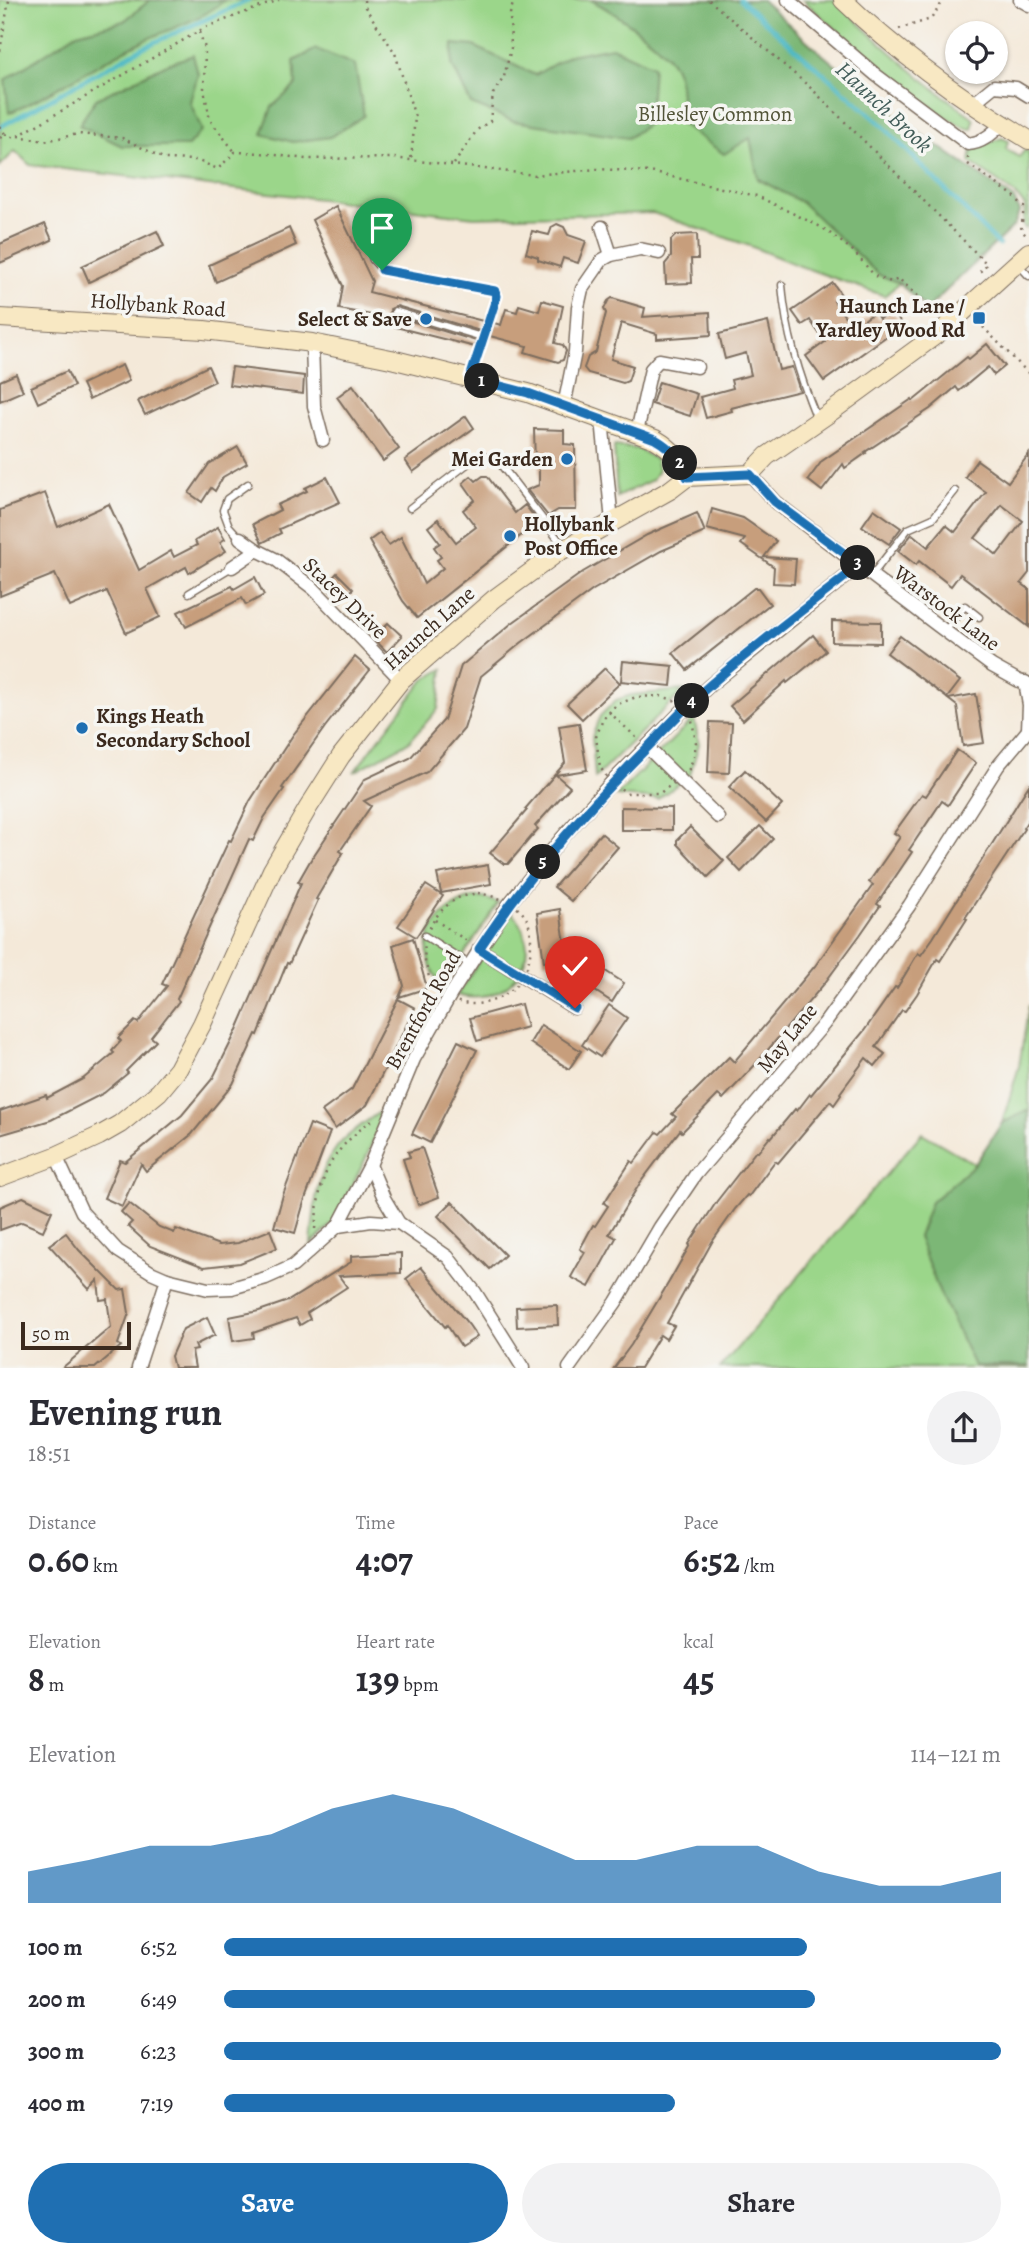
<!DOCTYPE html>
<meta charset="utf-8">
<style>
body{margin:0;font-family:Alegreya,serif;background:#f2f2f3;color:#2b2b33;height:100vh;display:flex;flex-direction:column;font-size:26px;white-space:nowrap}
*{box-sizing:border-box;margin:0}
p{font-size:23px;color:#7c7c81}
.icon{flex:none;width:38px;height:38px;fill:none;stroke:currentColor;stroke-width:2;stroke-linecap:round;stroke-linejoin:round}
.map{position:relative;height:1368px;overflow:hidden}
.details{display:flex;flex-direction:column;background:#fff;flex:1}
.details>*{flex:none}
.fabs{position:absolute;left:945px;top:21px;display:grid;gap:14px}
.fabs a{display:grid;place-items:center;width:63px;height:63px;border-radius:50%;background:#fff;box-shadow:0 2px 5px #0004;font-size:35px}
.scale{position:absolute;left:21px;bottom:18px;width:110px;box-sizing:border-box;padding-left:7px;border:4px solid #3b2a1e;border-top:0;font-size:19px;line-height:24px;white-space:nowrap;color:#3b2a1e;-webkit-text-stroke:5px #f6f6f2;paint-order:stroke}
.pin{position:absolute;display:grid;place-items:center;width:60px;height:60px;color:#fff;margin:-72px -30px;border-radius:50% 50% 50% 0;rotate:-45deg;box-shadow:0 0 7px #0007}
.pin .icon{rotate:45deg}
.km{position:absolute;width:35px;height:35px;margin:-18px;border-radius:50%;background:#222;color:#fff;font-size:19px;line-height:35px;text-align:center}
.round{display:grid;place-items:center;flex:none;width:74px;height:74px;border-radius:37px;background:#f2f2f3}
.head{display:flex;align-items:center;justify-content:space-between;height:119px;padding:0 28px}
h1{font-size:38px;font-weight:700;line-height:52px}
.figures{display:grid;grid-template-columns:repeat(3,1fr);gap:10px;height:119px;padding:7px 28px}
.figures div{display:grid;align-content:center}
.figures b{font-size:35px;font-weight:700}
.figures small{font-size:19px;font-weight:400}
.figures p{font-size:19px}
.chart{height:196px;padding:14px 28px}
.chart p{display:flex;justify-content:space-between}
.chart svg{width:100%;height:126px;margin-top:7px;fill:#1f6fb2;opacity:.7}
.primary-button{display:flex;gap:14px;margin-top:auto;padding:14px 28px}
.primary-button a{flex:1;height:80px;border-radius:42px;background:#1f6fb2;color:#fff;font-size:28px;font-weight:700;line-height:80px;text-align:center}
.primary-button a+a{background:#f2f2f3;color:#2b2b33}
ul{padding:0 28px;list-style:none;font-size:23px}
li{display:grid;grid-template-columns:112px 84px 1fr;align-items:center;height:52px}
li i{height:18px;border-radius:9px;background:#1f6fb2}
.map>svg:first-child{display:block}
.green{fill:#9bd68a;stroke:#6b8054;stroke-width:2}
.forest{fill:#7cb776;stroke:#5c704a;stroke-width:2}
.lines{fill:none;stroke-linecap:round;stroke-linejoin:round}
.stream{stroke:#4bb8c5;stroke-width:4.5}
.building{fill:#c79e7c;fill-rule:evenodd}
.lane-casing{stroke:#7c6d5f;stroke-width:9}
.street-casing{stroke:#7c6d5f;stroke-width:15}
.secondary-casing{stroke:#7c6d5f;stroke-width:20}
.path{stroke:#7c6d5f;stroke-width:2.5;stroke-dasharray:2 5;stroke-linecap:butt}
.lane{stroke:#fff;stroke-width:6}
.street{stroke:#fff;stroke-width:12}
.secondary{stroke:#f8e8c3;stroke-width:18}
.route-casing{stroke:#fff;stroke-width:14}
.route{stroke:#1f6fb2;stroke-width:9}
.poi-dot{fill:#1f6fb2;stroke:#f6f6f2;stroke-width:2.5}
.labels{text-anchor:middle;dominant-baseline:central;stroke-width:7;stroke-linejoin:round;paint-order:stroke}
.park-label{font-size:21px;fill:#535539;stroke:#f6f6f2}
.street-label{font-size:21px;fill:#3b2a1e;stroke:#f6f6f2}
.poi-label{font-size:21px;font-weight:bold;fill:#3b2a1e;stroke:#f6f6f2;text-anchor:end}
.water-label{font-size:23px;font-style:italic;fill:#415c58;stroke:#f6f6f2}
</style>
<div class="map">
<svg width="1029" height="1368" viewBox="0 0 1029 1368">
<rect width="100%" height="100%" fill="#f6f6f2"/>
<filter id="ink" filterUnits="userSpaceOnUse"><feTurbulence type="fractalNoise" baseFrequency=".0143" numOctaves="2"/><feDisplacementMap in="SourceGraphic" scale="14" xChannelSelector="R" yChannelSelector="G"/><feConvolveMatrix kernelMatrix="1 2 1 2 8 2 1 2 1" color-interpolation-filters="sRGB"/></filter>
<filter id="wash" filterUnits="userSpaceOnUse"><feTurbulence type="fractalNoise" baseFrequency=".00686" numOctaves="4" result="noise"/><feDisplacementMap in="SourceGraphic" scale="28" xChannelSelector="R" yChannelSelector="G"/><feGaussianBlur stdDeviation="1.57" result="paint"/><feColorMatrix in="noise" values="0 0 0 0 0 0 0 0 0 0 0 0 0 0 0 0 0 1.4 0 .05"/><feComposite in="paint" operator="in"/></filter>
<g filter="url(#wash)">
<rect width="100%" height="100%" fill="#f4e9d9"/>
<!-- green -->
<g class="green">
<polygon points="0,0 762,0 817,50 905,123 1014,199 1019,212 1014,226 927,309 899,283 885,296 797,265 750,246 653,213 474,217 30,165 15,151 0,166"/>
<path d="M803,0h32c43,42 87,82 136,116l3,5 -2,8c-26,-1 -143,-106 -169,-129z"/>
<polygon points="1002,138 1008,141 1006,149 1019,157 1025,150 1029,152 1029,224 1026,229 1023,226 1025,206 1015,194 970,162 972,148"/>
<polygon points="614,446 638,449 656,460 658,470 652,480 617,497"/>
<polygon points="443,669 438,709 409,742 354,772 424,680"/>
<polygon points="683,690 674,700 595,778 592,737 600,716 616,700 631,695"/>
<polygon points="694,718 699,744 690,775 658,799 616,796"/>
<path d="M473,898h11l14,5 -55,84c-31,-35 -13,-77 30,-89z"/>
<path d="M511,912c40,40 -3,98 -54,83z"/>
<polygon points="1029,1005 1029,1368 720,1368 922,1133 975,1164 1002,1123 1019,1066"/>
<path d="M388,1106l-24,56 -31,61 -22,22c3,-35 4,-70 26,-98 13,-16 35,-29 51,-41z"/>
</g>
<!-- forest -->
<g class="forest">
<path d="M150,0h75c-24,20 -54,28 -82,41 -46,22 -87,51 -134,72l-4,-33 72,-47 47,-12z"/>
<path d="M591,0h171l55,50 88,73 109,76 5,13 -5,13 -87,84 -28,-26 -20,-8 -78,-73 -43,-23 -8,-41 -26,16 -45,-32c2,-18 4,-36 -4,-54 -11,-23 -61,-56 -84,-68z"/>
<polygon points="453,44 474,46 535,75 570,55 612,47 653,66 649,123 628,138 513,121 471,104 452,65"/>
<polygon points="316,49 355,65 364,116 330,137 293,142 262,134 272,107 296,85 294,61"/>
<polygon points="193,55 198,74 190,102 202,130 188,146 122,146 79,125 96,99 165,65"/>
<polygon points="1029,1110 1029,1366 974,1366 940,1294 918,1237 931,1202 975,1164 1002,1123"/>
</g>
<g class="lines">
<!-- stream -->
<g class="stream">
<polyline points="740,0 879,122 999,245"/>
<polyline points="0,127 144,47 249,0"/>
</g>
</g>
<g id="blocks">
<!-- building -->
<g class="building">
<polygon points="336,206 372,281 369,292 483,321 480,331 397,306 390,309 391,315 476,341 475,347 380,323 382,317 339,309 343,286 312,220"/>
<polygon points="45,224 52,240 0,263 0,244"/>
<polygon points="557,224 564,227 568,235 586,241 578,263 563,258 560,267 538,260 538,257 526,253 532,231 549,235 552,227"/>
<polygon points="289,228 296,245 216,282 209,265"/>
<polygon points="157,231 164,246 89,282 82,266"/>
<polygon points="697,234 698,259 691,259 692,283 666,284 665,264 671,257 671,240 676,235"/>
<polygon points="833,283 842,296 834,301 853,328 875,312 879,319 892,310 902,325 824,381 806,356 825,342 810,320 802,325 792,311"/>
<polygon points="612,298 645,308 643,317 710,312 711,335 657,339 657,334 621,323 611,359 633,366 628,381 623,383 588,373 584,368 588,357 596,352 606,313 604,309 608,301"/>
<polygon points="542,300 563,306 555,343 563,345 566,351 563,360 558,362 525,352 527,346 490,336 494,323 501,325 506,309 517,312 519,305 539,311"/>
<polygon points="768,322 779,370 792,367 800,391 731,408 732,411 706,418 700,397 733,388 731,380 751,375 746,353 725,359 719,334"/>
<polygon points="987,344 1005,366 994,375 988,367 959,391 956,387 930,409 865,452 866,453 845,468 843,464 822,491 808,480 822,461 912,399 913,401 967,357 969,359"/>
<polygon points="122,365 129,381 89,400 82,384"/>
<polygon points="208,366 215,381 145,415 138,401"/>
<polygon points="232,367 304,376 303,394 229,385"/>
<polygon points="67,371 74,386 38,403 31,387"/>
<polygon points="16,374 23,391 0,401 0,381"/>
<polygon points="659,382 697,394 690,416 652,404"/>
<polygon points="353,385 399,449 383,461 337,397"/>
<polygon points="466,416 474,428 413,472 405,460"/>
<polygon points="534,429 564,430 564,444 575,445 576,510 558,510 548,516 527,490 539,485 539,464 535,463"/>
<polygon points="238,447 247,463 223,477 215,491 211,488 202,502 189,493 209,464"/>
<path d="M1029,454v119l-8,10 8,6v38l-69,-53 -9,12 -32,-25 -3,4 -18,-14 14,-17 16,13 18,-22 9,7 31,-40 -21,-15 12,-17 31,22zM1002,505l21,16 -26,34 -22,-17z"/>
<polygon points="471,476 476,481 483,476 487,476 515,513 525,505 538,522 417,618 403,601 369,541 380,533 389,545 401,537 424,584 443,568 437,560 441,557 434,547 440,543 428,527 438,519 456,542 476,527 463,510 475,500 463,483"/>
<polygon points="327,477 340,502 279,529 281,533 262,543 253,524 280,510 277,505 307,491 305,488"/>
<polygon points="45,493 58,527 109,504 139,570 171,551 174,557 197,545 195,541 218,527 225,539 220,542 226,551 189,573 186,567 147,589 160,617 126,633 107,591 70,607 55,574 0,596 0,510"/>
<polygon points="712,509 743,518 776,541 764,557 796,559 794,584 773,583 774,567 741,544 745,539 707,529"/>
<polygon points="874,509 901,528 889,544 862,526"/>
<polygon points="697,513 705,532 661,551 593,590 521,643 481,676 464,729 427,772 364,801 371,806 340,851 343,853 316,899 318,900 289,964 287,963 258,1035 256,1034 233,1084 192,1134 146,1171 141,1164 122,1206 104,1198 120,1160 125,1162 182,1115 213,1078 236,1032 301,883 298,882 310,861 365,779 410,758 444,720 461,666 512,623 583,572 647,535"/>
<polygon points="337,573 353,589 341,601 325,586"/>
<polygon points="255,577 264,595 246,605 242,598 186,627 178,612 232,586 234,589"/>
<polygon points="754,588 758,588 770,604 687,670 673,653"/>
<polygon points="832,621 881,622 881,643 832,642"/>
<polygon points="388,623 402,636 387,652 373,638"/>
<polygon points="813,635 826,651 787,683 786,681 743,720 730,706"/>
<polygon points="900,636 960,681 947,698 887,653"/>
<polygon points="355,657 370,670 325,727 282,788 284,789 264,818 253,841 249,839 177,999 179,1001 151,1037 156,1041 126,1071 128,1073 104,1093 51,1120 0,1135 0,1111 46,1095 47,1098 83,1079 114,1053 112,1051 121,1041 118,1038 135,1021 138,1023 167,986 162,984 229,840 231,841 250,801 293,735"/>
<polygon points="623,661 673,666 671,686 621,681"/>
<polygon points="605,668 620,683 582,719 567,704"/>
<polygon points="976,694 984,743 963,746 957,706 948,699"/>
<polygon points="710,722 732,723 729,773 708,772"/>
<polygon points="579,723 587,770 556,775 570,787 535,826 538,829 508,864 504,864 490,853 527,810 525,809 565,763 559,726"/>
<polygon points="957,750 976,763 948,805 942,801 909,850 912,852 877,904 880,906 860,935 824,984 754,1066 723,1099 718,1095 682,1132 680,1130 640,1183 609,1234 616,1238 589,1287 571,1277 585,1252 580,1249 593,1225 595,1226 608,1206 604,1203 631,1161 634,1163 657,1132 660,1134 676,1117 672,1114 729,1057 734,1062 815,966 873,885 869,882 900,837 894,833 922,794 926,796"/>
<polygon points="745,770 782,805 766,822 729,787"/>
<polygon points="1029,785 1029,819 1023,828 1024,829 965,918 967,919 940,961 937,959 917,994 905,1011 902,1010 876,1047 885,1054 875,1066 866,1058 840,1093 841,1095 834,1105 830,1101 778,1163 775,1161 749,1196 747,1195 735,1209 712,1242 667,1323 674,1326 666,1339 660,1335 640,1368 614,1368 631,1345 669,1282 690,1245 689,1244 717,1201 756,1151 758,1152 770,1137 771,1138 795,1109 797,1111 810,1094 811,1095 864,1031 895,987 897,988 918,953 921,955 933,938"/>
<polygon points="621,807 672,808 672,830 621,830"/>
<polygon points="760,826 773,839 741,872 728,858"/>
<polygon points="690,827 724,861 708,877 677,844 677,840"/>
<polygon points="601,833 618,847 571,901 554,887"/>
<polygon points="488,865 491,884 441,893 437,874"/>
<polygon points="426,885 443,896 416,937 398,926"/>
<polygon points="560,909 567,958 544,962 537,913"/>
<polygon points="413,938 427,988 399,997 404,986 393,945"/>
<polygon points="582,956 624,983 612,1002 569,974"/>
<polygon points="398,999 415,1008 367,1105 335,1129 322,1111 352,1089"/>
<polygon points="521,1004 527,1027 477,1041 470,1018"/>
<polygon points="609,1005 627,1018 600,1057 582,1045"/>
<polygon points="541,1025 581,1051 569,1069 530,1043"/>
<polygon points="458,1041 477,1050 430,1143 412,1134"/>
<polygon points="310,1124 330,1132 304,1202 295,1233 274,1227 283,1195"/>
<polygon points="422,1148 439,1197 418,1205 403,1159 410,1157 408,1152"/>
<polygon points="23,1197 52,1211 43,1231 22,1222 0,1230 0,1207"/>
<polygon points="452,1202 505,1255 490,1269 438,1216"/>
<polygon points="129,1203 159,1227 174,1233 176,1229 219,1245 238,1243 270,1230 277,1248 240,1263 204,1267 150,1246 128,1226 132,1222 121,1212"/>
<polygon points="66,1233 79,1250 119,1290 125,1289 129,1313 118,1344 121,1346 95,1368 62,1368 111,1327 107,1299 100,1300 98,1280 89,1289 49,1245"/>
<polygon points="401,1253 401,1273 339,1276 347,1287 307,1313 310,1319 300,1325 296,1318 253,1333 254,1338 233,1341 229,1317 259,1311 288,1301 351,1262 351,1256"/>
<polygon points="421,1267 469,1325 477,1337 461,1347 447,1325 445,1327 406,1279"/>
<polygon points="557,1305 558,1325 517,1327 516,1307"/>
<polygon points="207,1317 215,1335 195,1345 197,1350 192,1351 195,1368 174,1368 171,1356 183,1329"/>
</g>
</g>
</g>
<g filter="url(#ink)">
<use href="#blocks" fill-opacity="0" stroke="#7c6d5f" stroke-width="2"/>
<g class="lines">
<defs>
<g id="lane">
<polyline points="364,237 373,260 382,270 495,291 497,296 471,376"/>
<polyline points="1018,264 1029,276"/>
<path d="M782,285c4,48 17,90 35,134"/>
<polyline points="395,311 485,338"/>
<polyline points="410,508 475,458 483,456 498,461 564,547"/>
<polyline points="240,538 229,526 223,510 227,499 248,484"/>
<polyline points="872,575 908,529 933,518 955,491"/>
<polyline points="189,593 232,567"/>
<polyline points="945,631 965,606 979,617"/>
<polyline points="425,936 469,964"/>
</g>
<g id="street">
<path d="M788,0l88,75 92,69c14,-1 24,-10 34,-20"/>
<polyline points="1020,0 1029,5"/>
<polyline points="972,104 994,86 1016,88 1029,96"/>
<polyline points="602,227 611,255"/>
<polyline points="312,343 314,406 323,440"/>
<polyline points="564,406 575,352 578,307 582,289 602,260 611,255 640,249 659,253"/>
<polyline points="602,419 612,522"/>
<polyline points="637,432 651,369 659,360 697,367"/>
<polyline points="750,474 775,502 937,625 992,666 1019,681 1029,684"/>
<polyline points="240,538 257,550 275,559 314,589 401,680"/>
<polyline points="232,567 257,550"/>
<polyline points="1025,682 1029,705 1028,729"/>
<polyline points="647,747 718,817"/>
<polyline points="479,949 574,1008"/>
<polyline points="56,1156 82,1212 118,1251 151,1272 167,1279 208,1289 232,1288 266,1278 293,1266 338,1226 370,1165 414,1059 451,994 509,904 562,838 611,783 683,710 710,685 860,565"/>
<polyline points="370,1165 384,1198 399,1223 448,1257 475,1292 523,1368"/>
<polyline points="338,1226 371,1221 399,1223"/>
<polyline points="138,1368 167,1279"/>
<polyline points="569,1368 616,1302 660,1227 696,1174 824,1024 909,906 998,766 1029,729"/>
</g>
<g id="secondary">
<path d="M843,0c56,54 120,100 186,140"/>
<path d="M0,318l204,12 108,13 79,16 137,34 127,46c19,11 23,19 32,38"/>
<polyline points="0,1177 56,1156 99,1136 120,1124 159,1092 178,1069 202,1024 272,870 308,808 341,756 401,680 494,599 557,553 670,490 687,477 750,474 767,456 828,414 944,329 1029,252"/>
</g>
</defs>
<!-- lane casing -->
<use href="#lane" class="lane-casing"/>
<!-- street casing -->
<use href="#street" class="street-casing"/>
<!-- secondary casing -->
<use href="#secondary" class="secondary-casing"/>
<!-- path -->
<g class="path">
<polyline points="364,0 365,7 395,53 415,117 411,160"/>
<polyline points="709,0 813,90 987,264 977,275"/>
<polyline points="899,29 931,19 944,0"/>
<polyline points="199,32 205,48 204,89 210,120 235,152"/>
<polyline points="0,51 9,0"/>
<polyline points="0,126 5,134 0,138"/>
<polyline points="5,134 11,137 18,136 206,27 279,0"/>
<polyline points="18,136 45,141 78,134 122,138 165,159 196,160 218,169 235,152 261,153 306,159 394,158 535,175 597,169 650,172 757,196 823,228 852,250 875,276 891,282 899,279 929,306 935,315"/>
<polyline points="968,157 968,164 1014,196 1024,207 1021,230 1027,236"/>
<polyline points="454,164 477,130 490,121 493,94 504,77 511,48 510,14 514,0"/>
<polyline points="978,322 1029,374"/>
<polygon points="660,696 674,700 692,720 696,743 694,756 689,769 679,779 660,793 628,793 611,783 600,767 596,737 603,719 616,705 636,697"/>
<polyline points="609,712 638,739"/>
<path d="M478,893c16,3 37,9 47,23 5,8 6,18 6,26 0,11 -3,27 -9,36 -21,31 -69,37 -91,3 -3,-4 -3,-11 -5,-15 -6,-26 5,-50 27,-65 6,-5 17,-6 25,-8z"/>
<polyline points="435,920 467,941"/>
<path d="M315,1229c4,-40 7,-65 39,-94 7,-6 14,-13 22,-17"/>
</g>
<!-- lane -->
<use href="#lane" class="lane"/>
<!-- street -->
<use href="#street" class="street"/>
<!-- secondary -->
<use href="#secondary" class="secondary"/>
</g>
</g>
<g class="lines" filter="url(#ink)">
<defs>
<path id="route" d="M382,270l113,21 2,5 -27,82 58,15 127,46c19,11 23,19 32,38l63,-3 25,28 85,63c-50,40 -102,78 -150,120 -23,20 -43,42 -64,64 -62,62 -119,127 -167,200l96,59"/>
</defs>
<!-- route casing -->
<use href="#route" class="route-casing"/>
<!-- route -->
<use href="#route" class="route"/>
</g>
<!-- markers -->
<g class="poi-dot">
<rect x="972" y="311" width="14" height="14" rx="3.5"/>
<circle cx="426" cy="319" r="7"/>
<circle cx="567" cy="459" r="7"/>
<circle cx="510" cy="536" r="7"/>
<circle cx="82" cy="728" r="7"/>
</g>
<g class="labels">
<!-- park labels -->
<g class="park-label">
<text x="715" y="114">Billesley Common</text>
</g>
<!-- street labels -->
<g class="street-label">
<text transform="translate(158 305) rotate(4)">Hollybank Road</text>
<text transform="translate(345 598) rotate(44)">Stacey Drive</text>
<text transform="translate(947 608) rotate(37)">Warstock Lane</text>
<text transform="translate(429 628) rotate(-42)">Haunch Lane</text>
<text transform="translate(423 1010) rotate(-61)">Brentford Road</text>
<text transform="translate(787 1038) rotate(-51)">May Lane</text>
</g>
<!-- poi labels -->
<g class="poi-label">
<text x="965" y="306">Haunch Lane /<tspan x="965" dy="24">Yardley Wood Rd</tspan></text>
<text x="412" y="319">Select &amp; Save</text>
<text x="553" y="459">Mei Garden</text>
<text x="524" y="524" text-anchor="start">Hollybank<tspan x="524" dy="24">Post Office</tspan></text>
<text x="96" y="716" text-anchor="start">Kings Heath<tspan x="96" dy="24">Secondary School</tspan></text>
</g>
<!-- water labels -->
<g class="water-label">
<text transform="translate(884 107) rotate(43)">Haunch Brook</text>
</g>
</g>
</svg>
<div class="fabs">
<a><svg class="icon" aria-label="locate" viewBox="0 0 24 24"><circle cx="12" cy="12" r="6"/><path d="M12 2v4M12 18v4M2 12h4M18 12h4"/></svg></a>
</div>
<div class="scale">50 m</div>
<div class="pin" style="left:382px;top:270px;background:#1e9e55"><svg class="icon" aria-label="arrive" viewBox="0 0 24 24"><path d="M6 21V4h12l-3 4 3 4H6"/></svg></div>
<div class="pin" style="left:575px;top:1008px;background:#d93025"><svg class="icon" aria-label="check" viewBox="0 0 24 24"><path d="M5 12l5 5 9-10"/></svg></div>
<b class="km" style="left:482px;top:381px">1</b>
<b class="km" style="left:680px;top:463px">2</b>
<b class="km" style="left:858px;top:563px">3</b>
<b class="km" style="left:692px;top:701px">4</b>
<b class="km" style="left:543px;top:862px">5</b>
</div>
<section class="details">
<div class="head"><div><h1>Evening run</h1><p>18:51</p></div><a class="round"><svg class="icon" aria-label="share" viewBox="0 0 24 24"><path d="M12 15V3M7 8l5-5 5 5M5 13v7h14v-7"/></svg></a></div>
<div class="figures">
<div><p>Distance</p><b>0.60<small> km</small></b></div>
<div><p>Time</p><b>4:07</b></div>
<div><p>Pace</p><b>6:52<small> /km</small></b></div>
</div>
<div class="figures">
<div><p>Elevation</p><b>8<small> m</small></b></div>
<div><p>Heart rate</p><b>139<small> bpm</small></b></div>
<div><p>kcal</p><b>45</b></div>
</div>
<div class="chart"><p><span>Elevation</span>114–121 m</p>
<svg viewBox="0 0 160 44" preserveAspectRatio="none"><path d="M0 44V33L10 29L20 24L30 24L40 20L50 11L60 6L70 11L80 20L90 29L100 29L110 24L120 24L130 33L140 38L150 38L160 33V44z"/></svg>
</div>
<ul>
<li><b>100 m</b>6:52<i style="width:75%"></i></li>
<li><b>200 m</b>6:49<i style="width:76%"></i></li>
<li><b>300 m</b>6:23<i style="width:100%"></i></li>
<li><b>400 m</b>7:19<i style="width:58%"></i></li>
</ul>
<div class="primary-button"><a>Save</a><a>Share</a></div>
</section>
